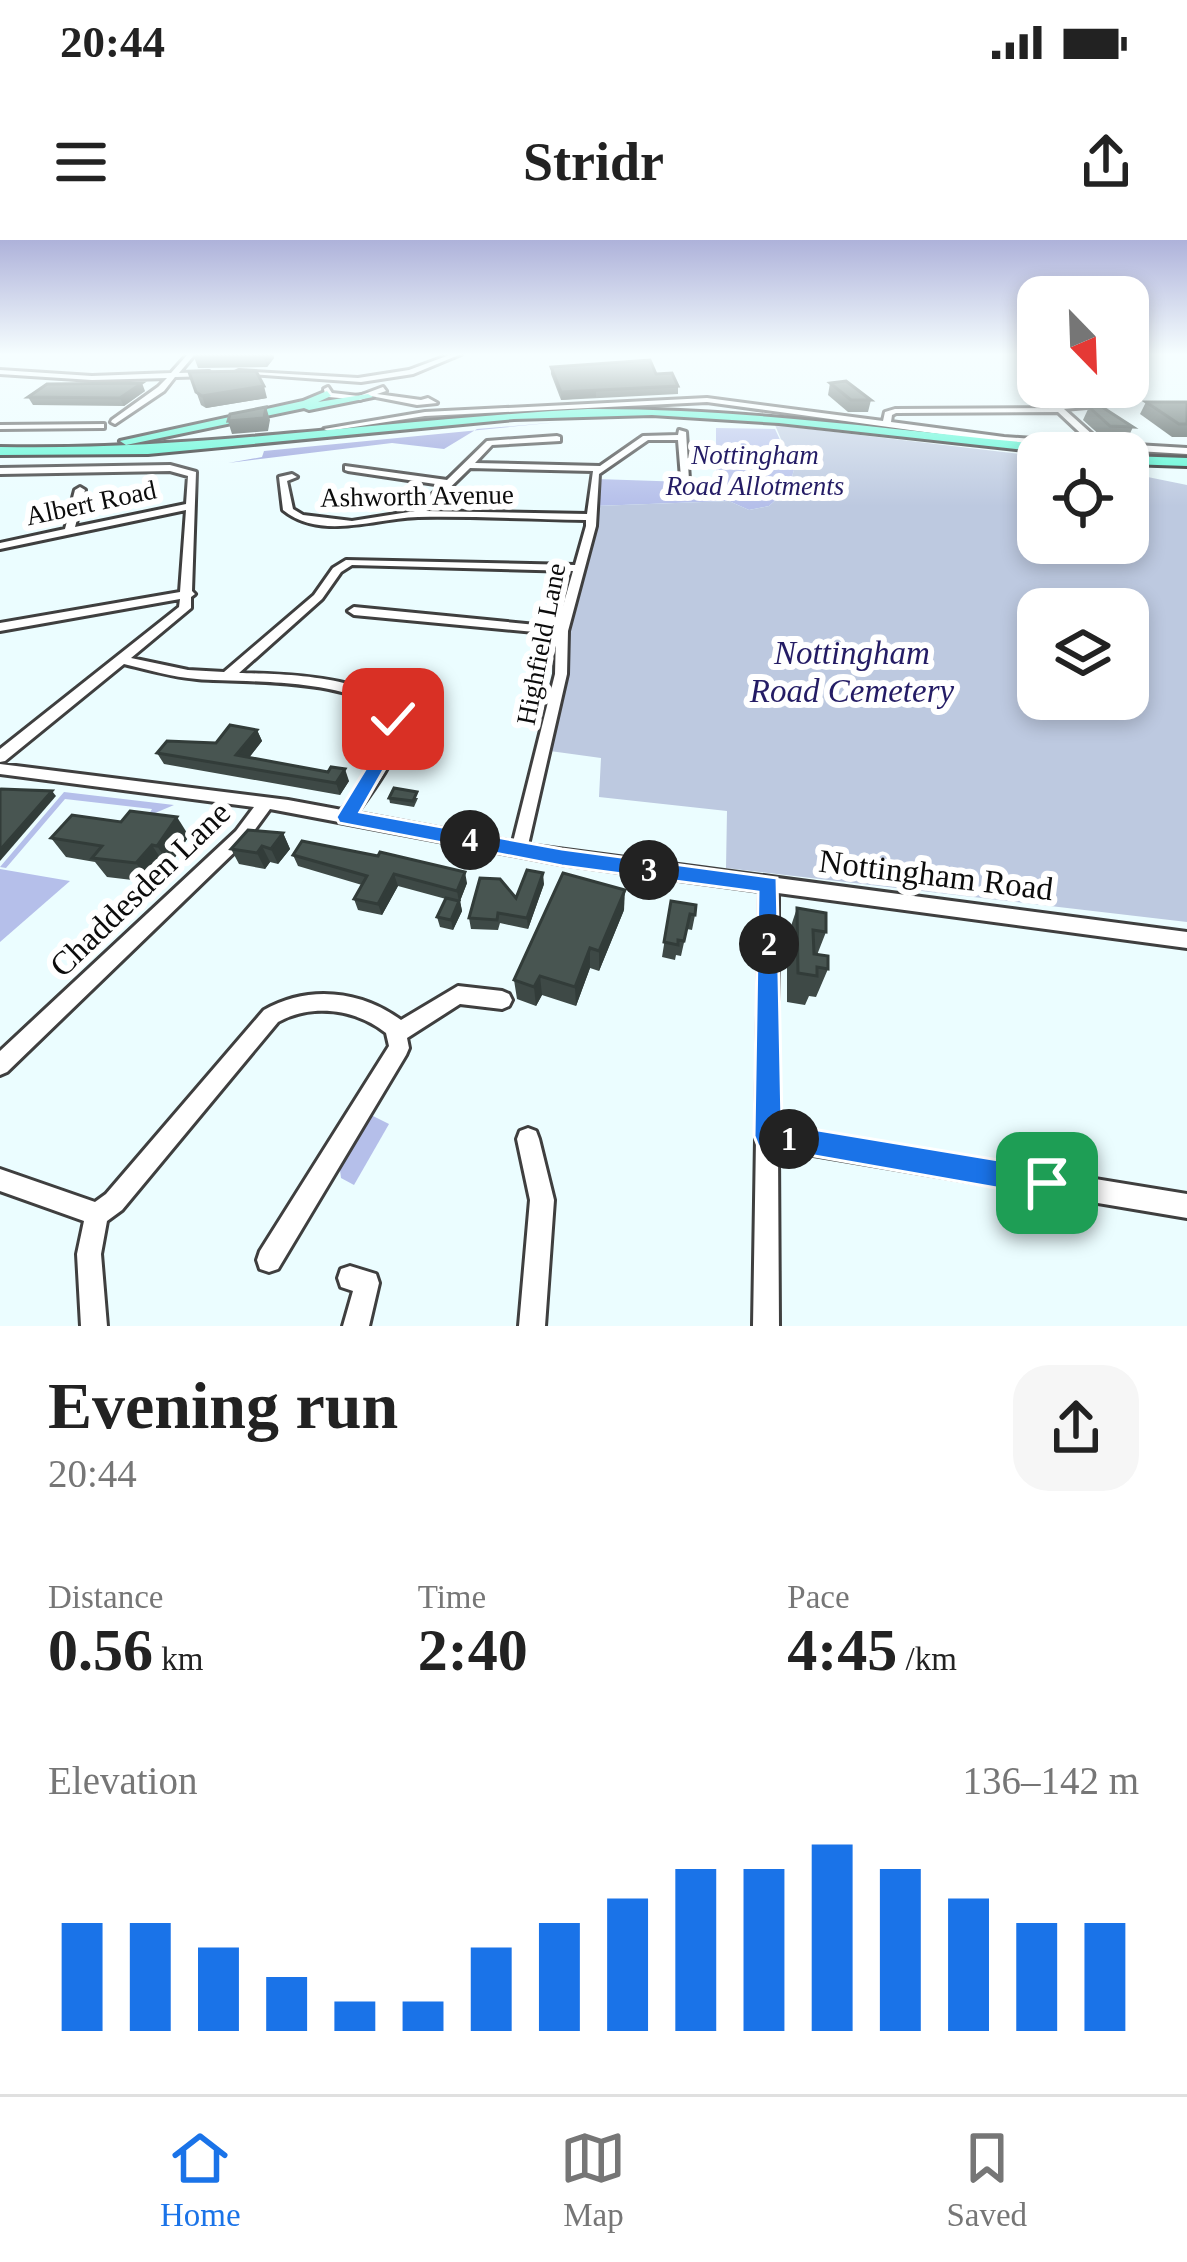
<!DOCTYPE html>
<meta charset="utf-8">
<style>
body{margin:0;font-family:"Times New Roman",serif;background:#f6f6f6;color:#222;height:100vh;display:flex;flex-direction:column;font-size:45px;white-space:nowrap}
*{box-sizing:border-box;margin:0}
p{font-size:39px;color:#767676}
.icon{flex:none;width:66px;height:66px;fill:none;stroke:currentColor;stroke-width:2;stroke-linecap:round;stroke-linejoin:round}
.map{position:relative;height:1086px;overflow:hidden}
.details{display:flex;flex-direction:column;background:#fff;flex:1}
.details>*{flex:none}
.needle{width:78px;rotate:157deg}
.controls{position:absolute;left:1017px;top:36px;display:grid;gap:24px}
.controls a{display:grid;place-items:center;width:132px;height:132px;border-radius:24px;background:#fff;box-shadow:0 6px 18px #0003;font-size:60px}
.pin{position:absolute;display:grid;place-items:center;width:102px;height:102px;color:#fff;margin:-51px;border-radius:24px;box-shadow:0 6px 18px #0006}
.km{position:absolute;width:60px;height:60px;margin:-30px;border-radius:50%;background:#222;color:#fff;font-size:33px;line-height:60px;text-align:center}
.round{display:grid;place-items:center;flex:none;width:126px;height:126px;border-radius:36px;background:#f6f6f6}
.head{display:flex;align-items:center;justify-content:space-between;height:204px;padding:0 48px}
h1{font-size:66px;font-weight:700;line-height:90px}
.figures{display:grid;grid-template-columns:repeat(3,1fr);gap:18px;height:204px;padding:12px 48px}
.figures div{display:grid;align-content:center}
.figures b{font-size:60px;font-weight:700}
.figures small{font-size:33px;font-weight:400}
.figures p{font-size:33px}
.chart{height:336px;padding:24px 48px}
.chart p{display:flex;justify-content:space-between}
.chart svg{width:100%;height:216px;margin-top:12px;stroke:#1a73e8;stroke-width:6}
.status{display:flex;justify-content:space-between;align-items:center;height:84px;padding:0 60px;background:#fff;direction:ltr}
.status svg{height:33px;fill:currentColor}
header{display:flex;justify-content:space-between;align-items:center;height:156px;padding:0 48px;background:#fff;font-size:54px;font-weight:700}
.tabs{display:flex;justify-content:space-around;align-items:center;height:168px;border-top:3px solid #e0e0e0;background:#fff;font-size:33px;color:#767676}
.tabs a{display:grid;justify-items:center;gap:6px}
.tabs .on{color:#1a73e8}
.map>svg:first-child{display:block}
.green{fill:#b5bfea}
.forest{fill:#949ddb}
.cemetery{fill:#bdc9e0;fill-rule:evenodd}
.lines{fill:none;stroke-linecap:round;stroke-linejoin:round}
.minor-casing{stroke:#3f3f3f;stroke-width:6}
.highway-casing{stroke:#1d1d1d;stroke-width:6}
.minor{fill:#fff;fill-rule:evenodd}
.highway{fill:#52f7d2;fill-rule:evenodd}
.wall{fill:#3e4946}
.shaded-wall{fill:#323c39}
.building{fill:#485551;stroke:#323c39;stroke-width:3}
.route{fill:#1a73e8;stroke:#fff;stroke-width:3}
.labels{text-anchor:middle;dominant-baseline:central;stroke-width:12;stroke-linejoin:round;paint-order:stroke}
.far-park-label{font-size:27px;font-style:italic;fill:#241c65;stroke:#fff}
.far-street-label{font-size:27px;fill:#0c0c0c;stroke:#fff}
.park-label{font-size:33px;font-style:italic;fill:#241c65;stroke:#fff}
.street-label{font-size:33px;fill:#0c0c0c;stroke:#fff}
</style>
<div class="status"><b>20:44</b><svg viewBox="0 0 49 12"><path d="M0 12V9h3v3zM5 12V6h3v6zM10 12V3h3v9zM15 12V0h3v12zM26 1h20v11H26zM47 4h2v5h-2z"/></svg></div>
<header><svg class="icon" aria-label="menu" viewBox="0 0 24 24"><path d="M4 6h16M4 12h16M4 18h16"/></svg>Stridr<svg class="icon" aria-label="share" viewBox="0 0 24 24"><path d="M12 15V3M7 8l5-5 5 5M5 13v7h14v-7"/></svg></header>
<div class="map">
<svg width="1187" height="1086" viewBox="0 0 1187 1086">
<rect width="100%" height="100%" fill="#ebfdff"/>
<!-- green -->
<g class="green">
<polygon points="716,188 775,189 794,230 788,249 769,266 749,270 729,261 595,266 597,239 716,243"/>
<polygon points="64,552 174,565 148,576 152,569 65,559 6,628 0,627"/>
<polygon points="0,629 70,641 0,702"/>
<polygon points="369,874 389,884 354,945 341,938 339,922"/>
</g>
<!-- forest -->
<polygon class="forest" points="560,182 477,189 444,209 392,203 228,223 262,217 264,211"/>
<!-- cemetery -->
<path class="cemetery" d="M775,185l263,31v87h90v-70l59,12v437l-461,-54 1,-57 -128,-14 2,-39 -51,-7 16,-77 2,-53 25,-82 2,-33 134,-5 20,9 20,-4 19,-17 6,-19zM1038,369h90v90h-90z"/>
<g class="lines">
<defs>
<g id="minor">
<polygon points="188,114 195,114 179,133 209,132 212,136 175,137 164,151 115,184 111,182 112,180 158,147 167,138 92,140 0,134 0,130 92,136 171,133"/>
<polygon points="452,114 461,114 413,134 361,142 235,133 239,131 358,138 409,130"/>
<polygon points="328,147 332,153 359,156 383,147 386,151 377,154 421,160 428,158 437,163 417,165 371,156 360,160 329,157 325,155 324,149"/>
<path d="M707,158l176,23 2,-9 10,-3 159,-1 3,-3 49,-4 3,4 -45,4 38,34 85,5v6l-183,-11 -297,-41 -282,14 -97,15 -4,-2 101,-17zM1058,172l33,31 -87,-6 -113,-15 1,-7 4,-2z"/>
<polygon points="104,184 104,188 101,188 0,189 0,185"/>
<path d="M679,190l7,2 3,48 -8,-2 -3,-38h-30l-49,34 -3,52 -28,105 -1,43 -39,171 659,87v16l-409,-55v234l409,67v24l-409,-69 1,177h-26l7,-435 -199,-27 -291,-55 -22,30 -241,233 -7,3v-24l236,-220 18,-24 -254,-33v-10l288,36 54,10c14,-20 46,-56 44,-82 -4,-53 -150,-45 -189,-49 -25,-2 -49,-9 -73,-15l-119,97 -5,1v-13l179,-142 1,-8 -180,32v-8l180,-31 6,-82 -186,39v-6l65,-14 10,-39 5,-3 5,3 -10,37 111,-23 2,-28 -18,-5 -170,3v-6l170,-3 26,7 -4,119 3,3 -4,3v11l-60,50 57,12 36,2 90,-77 19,-27 13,-8 229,5 11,-39v-6c-55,-1 -112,-4 -168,-3 -42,1 -97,24 -135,-7l-4,-33 13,-3 5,3 -10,4 6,28 10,6 49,6 63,-10 27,-26 -94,-14 -3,-1v-4l102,14 40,-39 70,-5 3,1v4l-68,4 -17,18 125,3 43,-30 35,-1zM470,228l123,3 -6,43 -161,-3zM352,325l221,6 -16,56 -203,-20 -6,4 6,4 202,19 -1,40 -42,168 -156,-29c15,-23 41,-52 42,-82 2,-57 -121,-57 -160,-58l83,-74 19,-27z"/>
<path d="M458,746l44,5 7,3 3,6 -3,6 -7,3 -42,-5 -53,34 2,10 -3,7 -128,214 -9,3 -9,-3 -3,-9 3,-9 129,-205 -3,-13c-30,-24 -74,-30 -108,-11l-156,188 -15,11 -6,33 6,72h-26l-4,-72 7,-33 -84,-30v-22l95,33 11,-8 158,-184c44,-25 96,-20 137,10z"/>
<polygon points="528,888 536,891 539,899 554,960 545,1086 519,1086 530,960 517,899 520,891"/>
<polygon points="350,1026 376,1034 379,1043 369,1086 343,1086 353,1051 341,1047 338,1038 341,1029"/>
</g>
<g id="highway">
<polygon points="327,151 331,156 318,162 368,154 373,157 309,170 304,168 126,205 120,201 303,161"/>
<path d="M588,169c170,-1 338,26 507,40l6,4h-48l-274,-30 -127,-8 -138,4 -366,35 -148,1v-8c197,4 391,-28 588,-38z"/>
<polygon points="1128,216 1187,218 1187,226 1128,224"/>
</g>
</defs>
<!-- minor casing -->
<use href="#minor" class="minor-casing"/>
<!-- highway casing -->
<use href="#highway" class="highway-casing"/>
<!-- minor -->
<use href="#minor" class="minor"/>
<!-- highway -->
<use href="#highway" class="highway"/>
</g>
<!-- wall -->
<g class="wall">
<polygon points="193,114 273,114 274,118 267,127 198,128"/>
<polygon points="551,127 656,134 678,146 678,154 561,160 551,134"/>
<polygon points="189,132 267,158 206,168 201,165"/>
<polygon points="830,143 871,160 868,172 848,172 828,155"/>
<polygon points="1057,147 1128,147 1133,150 1128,160 1066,159 1055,151"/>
<polygon points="145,151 124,166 33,165 28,157"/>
<polygon points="1146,162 1187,162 1187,197 1172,197 1140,174"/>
<polygon points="1089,167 1133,187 1127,200 1104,199 1083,180"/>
<polygon points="257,490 262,501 249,518 349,541 340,555 164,524 157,513 216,503"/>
<polygon points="389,558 418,558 414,567 390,563"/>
<polygon points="283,593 290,609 278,624 270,622 265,629 239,624 231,609"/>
<polygon points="189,596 170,625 164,624 149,642 107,637 95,622 66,617 51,598"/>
<polygon points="293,615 467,643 460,661 462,671 453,690 440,687 437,677 446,659 398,646 382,675 358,670 354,659 362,645 298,626"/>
<polygon points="544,644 528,689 500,683 498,690 471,689 469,678 516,658"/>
<polygon points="671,661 695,675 692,690 687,689 681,716 676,715 675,720 662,717"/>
<polygon points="797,668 826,692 817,715 828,729 816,757 809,756 805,765 787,762 787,698"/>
<polygon points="624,670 599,731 590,728 576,766 542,755 536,766 517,759 514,740"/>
</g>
<!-- shaded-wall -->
<g class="shaded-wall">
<polygon points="263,114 273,114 274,118 267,127"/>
<polygon points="142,143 145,151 124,166 120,158"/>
<polygon points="264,146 267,158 206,168 202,156"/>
<polygon points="596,149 596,157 561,160 561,152"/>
<polygon points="266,167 270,180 268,191 232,194 228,181"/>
<polygon points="257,490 262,501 241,527 236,515"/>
<polygon points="345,529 349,541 340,555 336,543"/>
<polygon points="52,551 56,556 0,621 0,610"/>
<polygon points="177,577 189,596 170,625 157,606"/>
<polygon points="283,593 290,609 278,624 271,609"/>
<polygon points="152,605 164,624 149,642 136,623"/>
<polygon points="262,606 270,622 265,629 257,613"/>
<polygon points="465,632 467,643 460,661 462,671 453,690 451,680 459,662 457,651"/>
<polygon points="543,633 544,644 528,689 527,678"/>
<polygon points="394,634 398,646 382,675 378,664"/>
<polygon points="625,650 624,670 599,731 599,711"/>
<polygon points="590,708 590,728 576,766 575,747"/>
<polygon points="540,736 542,755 536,766 534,747"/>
</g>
<!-- building -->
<g class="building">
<polygon points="650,120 656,134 672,133 678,146 561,152 551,127"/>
<polygon points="256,131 264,146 202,156 196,152 189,132"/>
<polygon points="846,141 871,160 851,160 830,143"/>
<polygon points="142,143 120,158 28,157 47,144"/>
<polygon points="1128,146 1133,150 1070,149 1067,147"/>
<polygon points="1146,162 1187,162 1187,184 1179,184"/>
<polygon points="266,167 264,178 228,181 230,174"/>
<polygon points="1089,167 1102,167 1133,187 1110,186"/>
<polygon points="230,485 257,490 236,515 328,532 331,527 345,529 336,543 157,513 167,501 216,503"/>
<polygon points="394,548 417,552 413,561 389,558"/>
<polygon points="1,549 52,551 0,610 0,550"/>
<polygon points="130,571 177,577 157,606 152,605 136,623 92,618 102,606 51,598 72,575 121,582"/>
<polygon points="248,590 283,593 271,609 262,606 257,613 231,609"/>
<polygon points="302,601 378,616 380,612 465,632 457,651 394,634 378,664 354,659 367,636 293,615"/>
<polygon points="527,630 543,633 527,678 498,673 497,680 469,678 480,638 500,639 516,658"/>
<polygon points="563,633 625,650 599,711 590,708 575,747 540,736 534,747 514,740"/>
<polygon points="446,658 459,661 451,680 437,677"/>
<polygon points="671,661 696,665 695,675 690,674 684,701 678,700 678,705 664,702"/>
<polygon points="797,668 826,673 826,692 813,690 814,714 828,716 828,729 817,727 817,736 798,733"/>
</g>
<!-- sky -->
<linearGradient id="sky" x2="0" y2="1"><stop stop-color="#aeb2da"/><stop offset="0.43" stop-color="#f6feff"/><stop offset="1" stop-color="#f6feff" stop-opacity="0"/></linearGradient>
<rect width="1187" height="266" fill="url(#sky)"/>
<!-- route -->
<polygon class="route" points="393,473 402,479 398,505 360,572 562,609 777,638 782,884 1047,928 1058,932 1062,943 1058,953 1047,957 758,906 754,896 758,652 562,626 339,583 336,577 380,505 384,479"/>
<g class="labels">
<!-- far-park labels -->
<g class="far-park-label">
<text x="755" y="215">Nottingham<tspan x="755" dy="31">Road Allotments</tspan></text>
</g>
<!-- far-street labels -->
<g class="far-street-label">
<text transform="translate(417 256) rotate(-1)">Ashworth Avenue</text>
<text transform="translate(91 263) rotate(-12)">Albert Road</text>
<text transform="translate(541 404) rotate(-79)">Highfield Lane</text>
</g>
<!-- park labels -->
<g class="park-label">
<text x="852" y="413">Nottingham<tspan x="852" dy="38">Road Cemetery</tspan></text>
</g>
<!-- street labels -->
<g class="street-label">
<text transform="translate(936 635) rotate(7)">Nottingham Road</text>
<text transform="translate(140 649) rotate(-44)">Chaddesden Lane</text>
</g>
</g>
</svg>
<div class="controls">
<a><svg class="needle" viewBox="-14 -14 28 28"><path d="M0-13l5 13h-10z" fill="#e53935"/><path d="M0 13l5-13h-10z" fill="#767676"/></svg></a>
<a><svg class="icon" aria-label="locate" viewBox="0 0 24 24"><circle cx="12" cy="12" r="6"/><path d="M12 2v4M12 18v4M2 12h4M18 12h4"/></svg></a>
<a><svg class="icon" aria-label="layers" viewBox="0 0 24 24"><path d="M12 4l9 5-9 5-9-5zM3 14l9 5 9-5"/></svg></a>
</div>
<div class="pin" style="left:1047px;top:943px;background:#1e9e55"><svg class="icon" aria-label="arrive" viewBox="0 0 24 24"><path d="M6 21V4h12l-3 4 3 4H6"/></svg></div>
<div class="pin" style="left:393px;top:479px;background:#d93025"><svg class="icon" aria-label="check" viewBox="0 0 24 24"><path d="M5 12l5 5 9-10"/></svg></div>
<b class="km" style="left:789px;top:899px">1</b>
<b class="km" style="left:769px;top:704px">2</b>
<b class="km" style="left:649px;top:630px">3</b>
<b class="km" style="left:470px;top:600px">4</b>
</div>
<section class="details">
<div class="head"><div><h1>Evening run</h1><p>20:44</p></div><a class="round"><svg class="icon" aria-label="share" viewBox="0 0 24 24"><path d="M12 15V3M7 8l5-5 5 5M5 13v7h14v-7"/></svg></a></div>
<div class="figures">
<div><p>Distance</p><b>0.56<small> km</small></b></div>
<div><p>Time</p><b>2:40</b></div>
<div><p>Pace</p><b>4:45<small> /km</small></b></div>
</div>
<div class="chart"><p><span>Elevation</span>136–142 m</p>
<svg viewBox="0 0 160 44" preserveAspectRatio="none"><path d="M5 44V22M15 44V22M25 44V27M35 44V33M45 44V38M55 44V38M65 44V27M75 44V22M85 44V17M95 44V11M105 44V11M115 44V6M125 44V11M135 44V17M145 44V22M155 44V22"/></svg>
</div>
</section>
<nav class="tabs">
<a class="on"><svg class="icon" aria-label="home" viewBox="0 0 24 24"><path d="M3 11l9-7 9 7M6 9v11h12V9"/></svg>Home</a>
<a><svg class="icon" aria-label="map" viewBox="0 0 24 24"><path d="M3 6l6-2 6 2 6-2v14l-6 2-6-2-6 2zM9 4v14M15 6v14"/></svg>Map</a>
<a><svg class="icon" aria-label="saved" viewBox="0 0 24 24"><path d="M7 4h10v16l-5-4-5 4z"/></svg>Saved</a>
</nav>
